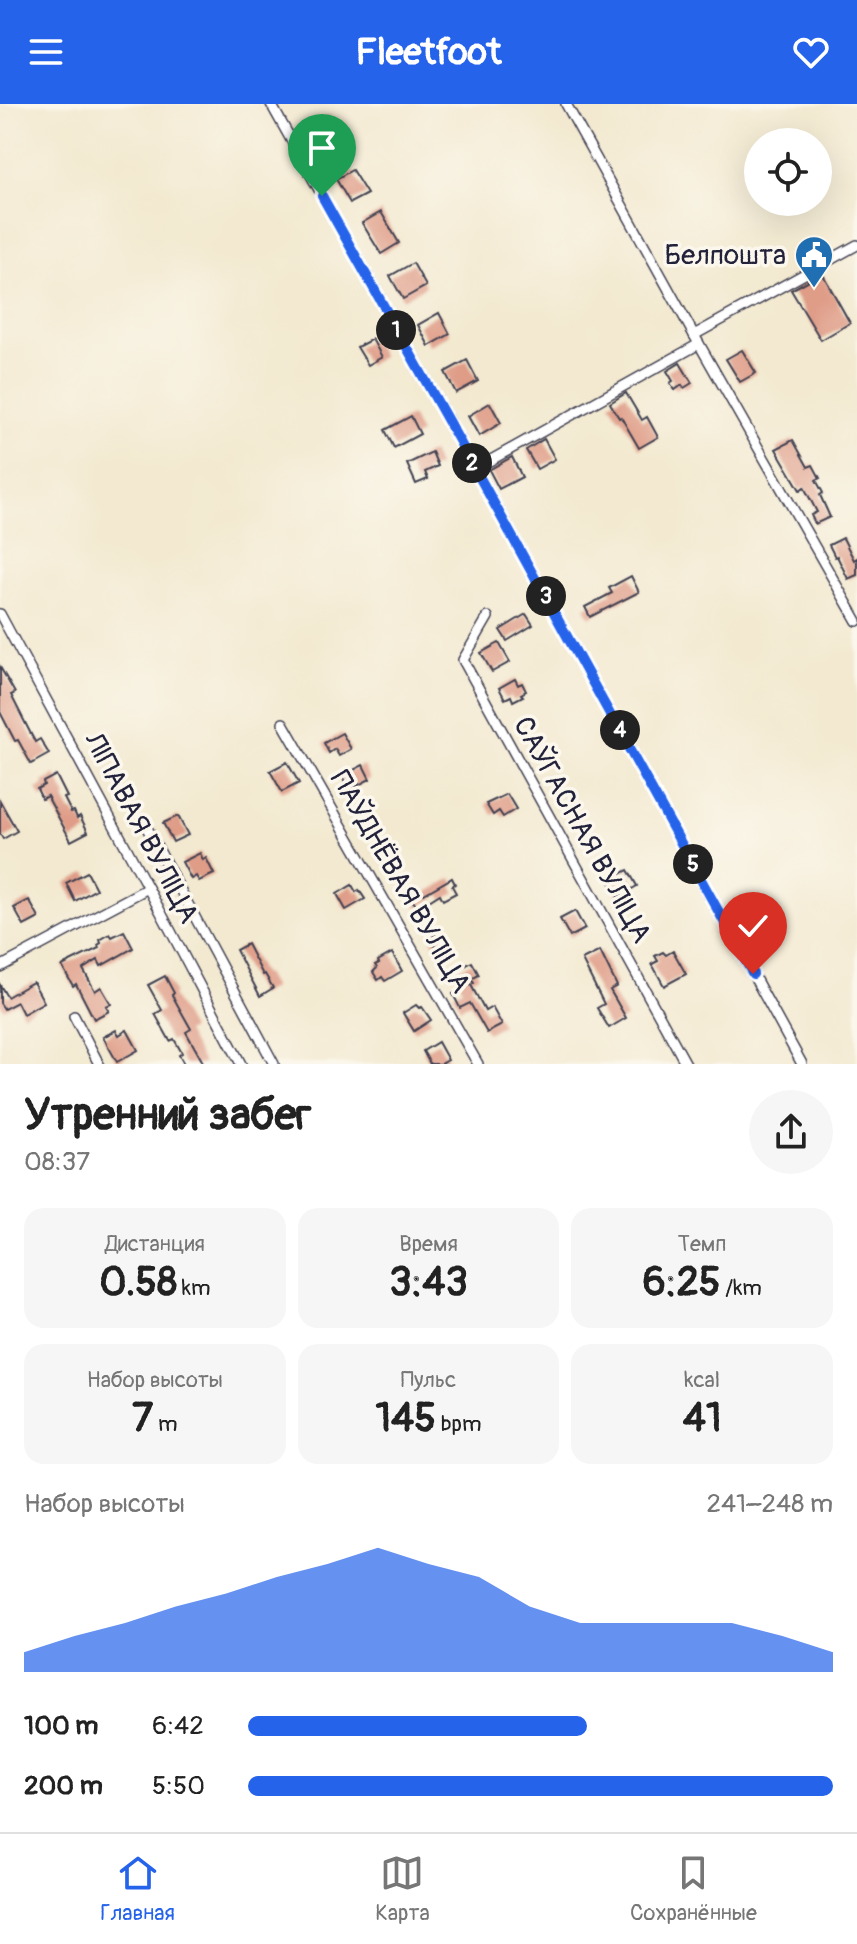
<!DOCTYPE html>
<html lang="ru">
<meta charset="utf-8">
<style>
body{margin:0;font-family:Pangolin,sans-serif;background:#f6f6f6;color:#222;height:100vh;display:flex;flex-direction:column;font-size:30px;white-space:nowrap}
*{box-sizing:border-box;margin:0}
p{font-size:26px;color:#767676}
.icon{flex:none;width:44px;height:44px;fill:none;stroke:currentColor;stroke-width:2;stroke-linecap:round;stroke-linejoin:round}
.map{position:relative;height:960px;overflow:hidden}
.drawer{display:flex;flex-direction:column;background:#fff;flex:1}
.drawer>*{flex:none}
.buttons{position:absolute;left:744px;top:24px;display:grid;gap:16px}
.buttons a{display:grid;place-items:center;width:88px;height:88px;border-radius:50%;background:#fff;box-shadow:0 8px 32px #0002;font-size:40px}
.pin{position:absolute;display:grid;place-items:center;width:68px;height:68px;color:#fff;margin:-82px -34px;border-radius:50% 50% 50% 0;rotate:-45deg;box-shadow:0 0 8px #0007}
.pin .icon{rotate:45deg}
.km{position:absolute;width:40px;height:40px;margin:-20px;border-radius:50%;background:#222;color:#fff;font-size:22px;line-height:40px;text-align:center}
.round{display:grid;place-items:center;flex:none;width:84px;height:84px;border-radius:42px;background:#f6f6f6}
.headline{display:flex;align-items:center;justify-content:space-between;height:136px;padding:0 24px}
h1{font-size:44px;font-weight:700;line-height:60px}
.figures{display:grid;grid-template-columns:repeat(3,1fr);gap:12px;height:136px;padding:8px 24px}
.figures div{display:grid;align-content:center;border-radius:20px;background:#f6f6f6;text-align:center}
.figures b{font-size:40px;font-weight:700}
.figures small{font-size:22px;font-weight:400}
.figures p{font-size:22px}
.chart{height:224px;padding:16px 24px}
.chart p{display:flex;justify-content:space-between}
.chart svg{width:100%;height:144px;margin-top:8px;fill:#2563eb;opacity:.7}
ul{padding:0 24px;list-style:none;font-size:26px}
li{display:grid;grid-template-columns:128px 96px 1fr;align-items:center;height:60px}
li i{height:20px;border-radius:10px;background:#2563eb}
header{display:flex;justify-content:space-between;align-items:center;height:104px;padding:0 24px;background:#2563eb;color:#fff;font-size:36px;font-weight:700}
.tab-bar{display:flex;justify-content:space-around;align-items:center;height:112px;border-top:2px solid #e0e0e0;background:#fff;font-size:22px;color:#767676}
.tab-bar a{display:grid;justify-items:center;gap:4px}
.tab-bar .on{color:#2563eb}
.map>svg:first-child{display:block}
.building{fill:#df9c87}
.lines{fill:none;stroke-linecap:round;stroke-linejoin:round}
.minor-casing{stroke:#414051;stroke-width:12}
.minor{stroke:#fff;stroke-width:9}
.route-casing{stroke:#fff;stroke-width:16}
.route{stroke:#2563eb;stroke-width:10}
.labels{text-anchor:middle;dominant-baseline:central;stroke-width:7;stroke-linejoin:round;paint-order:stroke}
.poi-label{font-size:28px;fill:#22223b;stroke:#fbf7ec;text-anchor:end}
.street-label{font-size:28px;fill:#22223b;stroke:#fbf7ec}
</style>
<header><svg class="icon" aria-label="menu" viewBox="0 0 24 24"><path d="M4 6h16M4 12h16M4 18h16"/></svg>Fleetfoot<svg class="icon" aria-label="heart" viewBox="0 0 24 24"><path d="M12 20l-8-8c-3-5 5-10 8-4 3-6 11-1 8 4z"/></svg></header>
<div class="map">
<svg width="857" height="960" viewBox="0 0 857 960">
<rect width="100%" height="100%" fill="#fbf7ec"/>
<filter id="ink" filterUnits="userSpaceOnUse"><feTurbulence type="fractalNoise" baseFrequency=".0125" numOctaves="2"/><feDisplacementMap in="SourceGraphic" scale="16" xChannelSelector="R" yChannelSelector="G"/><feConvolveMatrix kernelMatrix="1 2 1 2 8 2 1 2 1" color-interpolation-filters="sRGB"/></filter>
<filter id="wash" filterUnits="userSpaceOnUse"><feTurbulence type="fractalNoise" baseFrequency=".006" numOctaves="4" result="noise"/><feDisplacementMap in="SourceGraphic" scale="32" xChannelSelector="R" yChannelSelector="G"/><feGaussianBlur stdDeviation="1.8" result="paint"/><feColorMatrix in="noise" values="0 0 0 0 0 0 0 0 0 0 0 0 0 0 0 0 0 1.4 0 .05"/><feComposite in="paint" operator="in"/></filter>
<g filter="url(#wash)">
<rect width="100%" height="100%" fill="#f3e9d0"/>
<g id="blocks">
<!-- building -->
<g class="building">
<polygon points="329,11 345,38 324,50 308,23"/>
<polygon points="352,66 367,90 350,99 336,75"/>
<polygon points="381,108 399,139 381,150 362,119"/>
<polygon points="413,159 426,182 403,195 390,172"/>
<polygon points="822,169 850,219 821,236 791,186"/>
<polygon points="439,209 450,230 429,242 418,221"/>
<polygon points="372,235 382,253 368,261 357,243"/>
<polygon points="742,246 756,269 740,278 726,255"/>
<polygon points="467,256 478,277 456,289 445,268"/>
<polygon points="680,259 692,279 684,284 682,281 675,286 670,279 673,277 667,267"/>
<polygon points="626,289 642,316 647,313 658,333 639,344 621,313 619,314 610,299"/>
<polygon points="490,299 501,319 479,332 468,312"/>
<polygon points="411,312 420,330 394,344 385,326"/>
<polygon points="544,335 555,355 537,365 526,346"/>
<polygon points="793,336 808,363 813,361 820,374 816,376 823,389 820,391 830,413 815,420 811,411 817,408 804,383 800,386 776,345"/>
<polygon points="432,348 438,362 425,368 428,375 416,380 407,360"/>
<polygon points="512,353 522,373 499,385 489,366"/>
<polygon points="843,434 854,456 857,454 857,471 848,475 837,452 835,453 829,441"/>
<polygon points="631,472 639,488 590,513 585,503 612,489 609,484"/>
<polygon points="526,510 533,521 507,537 500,526"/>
<polygon points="499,539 510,558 492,568 481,549"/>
<polygon points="0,563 15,589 11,591 35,638 40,635 49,650 31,660 18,636 15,637 0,608"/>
<polygon points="515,575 518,581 522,579 526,587 521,590 523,592 513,597 511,592 505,595 499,584"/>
<polygon points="342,629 351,645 339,652 335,645 329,649 324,639"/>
<polygon points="287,658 299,679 282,688 270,667"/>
<polygon points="363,661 370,675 349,686 342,672"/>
<polygon points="56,671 67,693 64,694 71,708 74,707 77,714 80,712 88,728 71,737 47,692 42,695 37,685 44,681 43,678"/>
<polygon points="507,690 516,705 503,713 499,707 493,711 486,700"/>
<polygon points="0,697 17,727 3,735 0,730"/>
<polygon points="178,712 188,731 173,738 163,719"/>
<polygon points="200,749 203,756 206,754 214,770 199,777 196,772 191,775 182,758"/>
<polygon points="628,766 637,782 618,793 609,776"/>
<polygon points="87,768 96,785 75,797 66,779"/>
<polygon points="452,774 455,780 452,782 456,789 443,796 440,790 418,804 408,790 419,783 424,790"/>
<polygon points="352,781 356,788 359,786 365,795 346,806 337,790"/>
<polygon points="29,796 39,814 24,822 14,804"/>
<polygon points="575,807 585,825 570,833 560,815"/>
<polygon points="124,827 133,844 101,862 98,856 83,865 95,887 101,883 111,900 106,902 109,907 94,915 76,880 73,882 62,862 99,844 98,841 101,839 100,836 110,830 112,833"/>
<polygon points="442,827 455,849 443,855 431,834"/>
<polygon points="247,840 263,871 265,870 273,884 260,892 236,846"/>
<polygon points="600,847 617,882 610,886 626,914 609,924 597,904 604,900 582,856"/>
<polygon points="673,847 686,870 664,882 652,860 658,857 655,852 663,848 666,851"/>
<polygon points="392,849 402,867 385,877 382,873 378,876 373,868 377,864 375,861 379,859 378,857"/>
<polygon points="472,858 479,871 471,875 474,879 471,881 485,907 492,903 502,921 487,929 470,899 460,904 453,890 462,885 453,868"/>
<polygon points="165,872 174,889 172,891 191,925 186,928 204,960 184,960 179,951 182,949 174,935 170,937 155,910 162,906 148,881"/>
<polygon points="33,878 44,898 23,910 17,898 4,905 0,899 0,881 7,893"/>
<polygon points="416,901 419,904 422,903 431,916 414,927 403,909"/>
<polygon points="116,926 119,931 127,926 138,946 117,958 103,933"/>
<polygon points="438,938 448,956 441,960 430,960 423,947"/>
</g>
</g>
</g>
<g filter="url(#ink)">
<use href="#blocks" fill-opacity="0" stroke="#414051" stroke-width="2"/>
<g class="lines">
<defs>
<g id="minor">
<polyline points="271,0 494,398 802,960"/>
<polyline points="566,0 694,231 857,517"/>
<polyline points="694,231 857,141"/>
<polyline points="475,365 699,240"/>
<polyline points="0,510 148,784 241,960"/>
<polyline points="488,513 463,556 686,960"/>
<polyline points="283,619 478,960"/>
<polyline points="146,722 274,960"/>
<polyline points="0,863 148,784"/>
<polyline points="74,912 99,960"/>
</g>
</defs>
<!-- minor casing -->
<use href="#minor" class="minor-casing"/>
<!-- minor -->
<use href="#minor" class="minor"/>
</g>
</g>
<g class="lines" filter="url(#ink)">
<defs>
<polyline id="route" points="322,92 475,365 753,870"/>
</defs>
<!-- route casing -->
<use href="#route" class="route-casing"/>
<!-- route -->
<use href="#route" class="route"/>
</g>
<!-- icons -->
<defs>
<symbol id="civic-pin" viewBox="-11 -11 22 30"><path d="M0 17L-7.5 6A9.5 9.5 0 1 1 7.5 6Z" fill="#1f6fb2" stroke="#fbf7ec"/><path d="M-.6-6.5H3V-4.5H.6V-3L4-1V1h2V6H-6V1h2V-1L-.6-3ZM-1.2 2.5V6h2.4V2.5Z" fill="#fff"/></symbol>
</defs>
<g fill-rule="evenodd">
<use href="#civic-pin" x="792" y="129" width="44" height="60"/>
</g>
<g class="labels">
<!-- poi labels -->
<g class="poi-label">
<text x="786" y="151">Белпошта</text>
</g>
<!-- street labels -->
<g class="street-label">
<text transform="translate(141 724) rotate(62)">ЛІПАВАЯ ВУЛІЦА</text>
<text transform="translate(582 726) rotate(61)">САЎГАСНАЯ ВУЛІЦА</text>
<text transform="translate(400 778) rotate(60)">ПАЎДНЁВАЯ ВУЛІЦА</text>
</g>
</g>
</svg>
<div class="buttons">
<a><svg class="icon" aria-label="locate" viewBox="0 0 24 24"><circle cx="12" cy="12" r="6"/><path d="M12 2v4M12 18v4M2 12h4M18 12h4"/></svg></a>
</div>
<div class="pin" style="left:322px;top:92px;background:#1e9e55"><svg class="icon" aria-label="arrive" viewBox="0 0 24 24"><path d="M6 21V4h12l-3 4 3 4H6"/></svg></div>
<div class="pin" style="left:753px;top:870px;background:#d93025"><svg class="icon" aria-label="check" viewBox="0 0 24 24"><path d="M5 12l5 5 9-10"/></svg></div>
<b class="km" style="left:396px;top:226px">1</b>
<b class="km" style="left:472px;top:359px">2</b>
<b class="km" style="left:546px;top:492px">3</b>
<b class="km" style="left:620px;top:626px">4</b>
<b class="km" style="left:693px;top:760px">5</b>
</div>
<section class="drawer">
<div class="headline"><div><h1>Утренний забег</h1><p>08:37</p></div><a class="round"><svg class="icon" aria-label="share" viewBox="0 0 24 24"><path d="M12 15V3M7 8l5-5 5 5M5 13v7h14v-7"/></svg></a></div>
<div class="figures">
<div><p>Дистанция</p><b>0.58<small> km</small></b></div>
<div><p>Время</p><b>3:43</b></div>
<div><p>Темп</p><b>6:25<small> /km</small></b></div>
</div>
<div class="figures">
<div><p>Набор высоты</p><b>7<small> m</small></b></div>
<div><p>Пульс</p><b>145<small> bpm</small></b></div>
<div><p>kcal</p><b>41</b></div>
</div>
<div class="chart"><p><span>Набор высоты</span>241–248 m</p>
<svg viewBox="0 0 160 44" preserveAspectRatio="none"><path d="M0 44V38L10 33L20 29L30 24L40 20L50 15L60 11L70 6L80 11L90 15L100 24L110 29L120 29L130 29L140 29L150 33L160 38V44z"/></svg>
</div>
<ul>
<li><b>100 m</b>6:42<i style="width:58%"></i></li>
<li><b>200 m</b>5:50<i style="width:100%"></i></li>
</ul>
</section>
<nav class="tab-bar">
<a class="on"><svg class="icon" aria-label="home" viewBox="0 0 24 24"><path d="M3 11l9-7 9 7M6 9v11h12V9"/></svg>Главная</a>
<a><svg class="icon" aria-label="map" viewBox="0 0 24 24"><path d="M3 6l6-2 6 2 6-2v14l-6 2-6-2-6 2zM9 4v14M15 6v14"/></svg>Карта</a>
<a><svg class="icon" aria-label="saved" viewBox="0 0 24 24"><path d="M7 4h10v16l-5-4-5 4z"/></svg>Сохранённые</a>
</nav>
